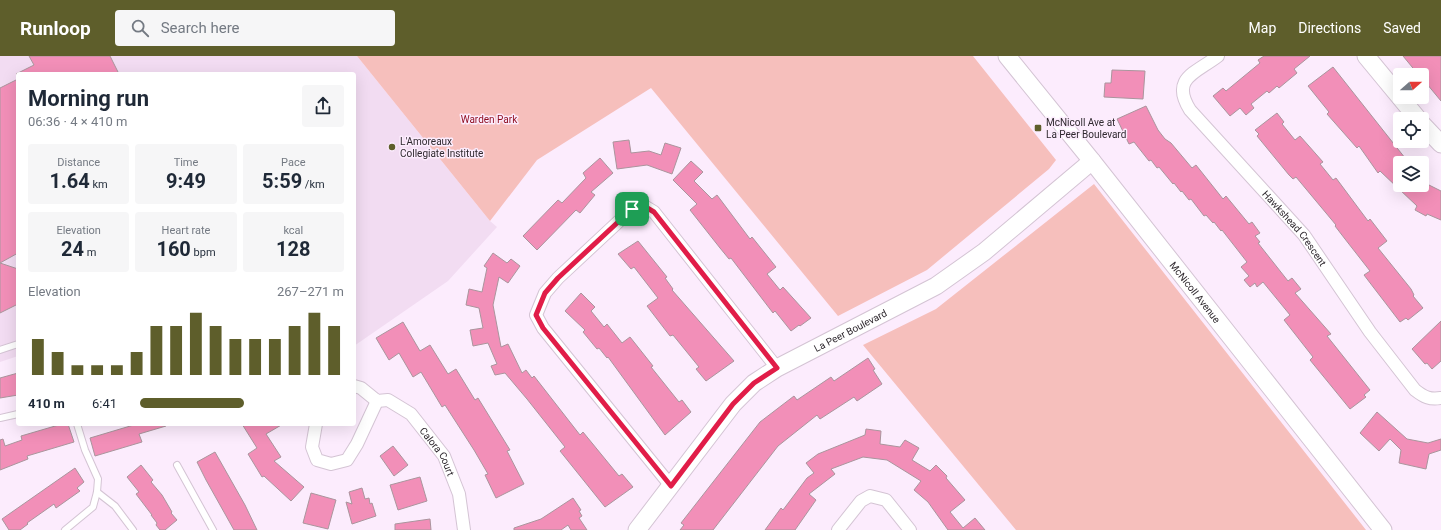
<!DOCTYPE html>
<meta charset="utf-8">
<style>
body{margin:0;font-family:Roboto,sans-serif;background:#f6f6f7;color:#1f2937;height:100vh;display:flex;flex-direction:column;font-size:15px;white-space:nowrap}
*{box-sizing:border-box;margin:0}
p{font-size:13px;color:#747a83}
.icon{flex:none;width:22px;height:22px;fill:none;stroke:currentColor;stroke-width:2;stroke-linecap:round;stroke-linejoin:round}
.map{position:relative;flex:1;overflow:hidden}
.details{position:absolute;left:16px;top:16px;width:340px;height:354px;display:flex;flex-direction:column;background:#fff;border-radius:4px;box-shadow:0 4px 16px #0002}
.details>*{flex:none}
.needle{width:26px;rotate:69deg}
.controls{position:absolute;left:1393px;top:12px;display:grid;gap:8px}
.controls a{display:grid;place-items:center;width:36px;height:36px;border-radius:4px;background:#fff;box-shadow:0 4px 16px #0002;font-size:20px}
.pin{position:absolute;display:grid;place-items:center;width:34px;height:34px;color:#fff;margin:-17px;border-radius:8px;box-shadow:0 2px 6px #0006}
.round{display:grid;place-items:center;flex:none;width:42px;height:42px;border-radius:4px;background:#f6f6f7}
.overview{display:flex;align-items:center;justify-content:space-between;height:68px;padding:0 12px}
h1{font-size:22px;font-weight:700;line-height:30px}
.figures{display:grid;grid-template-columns:repeat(3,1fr);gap:6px;height:68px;padding:4px 12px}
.figures div{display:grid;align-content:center;border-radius:4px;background:#f6f6f7;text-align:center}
.figures b{font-size:20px;font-weight:700}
.figures small{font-size:11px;font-weight:400}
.figures p{font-size:11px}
.chart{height:112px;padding:8px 12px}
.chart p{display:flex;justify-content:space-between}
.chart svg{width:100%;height:72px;margin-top:4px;stroke:#5e5e2b;stroke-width:6}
ul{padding:0 12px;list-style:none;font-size:13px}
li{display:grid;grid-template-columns:64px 48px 1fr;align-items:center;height:30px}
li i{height:10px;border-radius:5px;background:#5e5e2b}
header{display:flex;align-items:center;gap:24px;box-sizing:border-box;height:56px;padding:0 20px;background:#5e5e2b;color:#fff}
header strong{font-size:19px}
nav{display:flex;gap:22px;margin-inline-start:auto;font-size:14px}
.search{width:280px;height:36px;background:#f6f6f7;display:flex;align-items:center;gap:10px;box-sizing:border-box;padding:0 14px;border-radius:4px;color:#747a83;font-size:15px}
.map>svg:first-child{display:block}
.built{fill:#f2dcf2}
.green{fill:#f6bfbc}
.building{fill:#f28fb8;stroke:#aa959d}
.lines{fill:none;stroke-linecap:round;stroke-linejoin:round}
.lane-casing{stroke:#d4c4d4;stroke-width:8}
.street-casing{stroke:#d4c4d4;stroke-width:14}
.secondary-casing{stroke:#d4c4d4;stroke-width:19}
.lane{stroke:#fff;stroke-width:6}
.street{stroke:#fff;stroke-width:12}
.secondary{stroke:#fff;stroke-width:17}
.route-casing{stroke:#fff;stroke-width:8}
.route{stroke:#e11d48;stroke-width:5}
.poi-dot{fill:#5e5e2b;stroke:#fcecfd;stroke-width:1.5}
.labels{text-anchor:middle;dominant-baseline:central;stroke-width:3;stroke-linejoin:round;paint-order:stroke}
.park-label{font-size:10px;fill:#8e0c1e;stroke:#fcecfd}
.poi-label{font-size:10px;fill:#2f292f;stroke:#fcecfd;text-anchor:start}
.street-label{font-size:10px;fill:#2f292f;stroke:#fcecfd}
</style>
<header>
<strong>Runloop</strong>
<div class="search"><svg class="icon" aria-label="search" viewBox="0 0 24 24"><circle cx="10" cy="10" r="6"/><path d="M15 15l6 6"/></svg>Search here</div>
<nav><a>Map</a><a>Directions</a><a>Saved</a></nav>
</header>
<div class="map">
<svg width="1441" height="474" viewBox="0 0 1441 474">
<rect width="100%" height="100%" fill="#fcecfd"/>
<!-- built -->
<polygon class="built" points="0,0 357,0 490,165 497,171 448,225 354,290 354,18 18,18 18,300 0,306"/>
<!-- green -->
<g class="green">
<polygon points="357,0 973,0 1056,104 1049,113 927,214 838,260 651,32 537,104 490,165"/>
<polygon points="1094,128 1366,474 1016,474 863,289 936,253"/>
</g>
<!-- building -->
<g class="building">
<polygon points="29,0 110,0 119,18 16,18 34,9"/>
<polygon points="1264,0 1310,0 1294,13 1297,17 1279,32 1277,30 1269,37 1267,35 1251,48 1254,52 1246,59 1240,52 1230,60 1213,40 1223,32 1226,35 1260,7 1258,4"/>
<polygon points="1403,0 1441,0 1441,45 1422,22 1422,19 1417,17"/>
<polygon points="1333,11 1409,107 1400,107 1400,129 1429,129 1441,135 1441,164 1427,158 1426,160 1415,154 1417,150 1380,115 1378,117 1359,90 1357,92 1327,58 1329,56 1308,30"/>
<polygon points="1112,14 1145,15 1143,43 1104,41 1105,27 1111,27"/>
<polygon points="18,23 18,197 0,207 0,32"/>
<polygon points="1146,50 1158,74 1165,83 1171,87 1192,112 1196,109 1223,143 1226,140 1249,168 1252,166 1260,177 1255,180 1260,186 1258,187 1288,225 1292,222 1301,233 1295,237 1331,278 1327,280 1370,334 1364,339 1366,341 1350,353 1310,304 1313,301 1284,264 1290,259 1263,226 1257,231 1255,227 1250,231 1244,224 1249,220 1241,211 1247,206 1222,174 1221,175 1214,166 1213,167 1206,159 1204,160 1191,143 1189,144 1182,135 1181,136 1174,127 1173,128 1159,111 1157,112 1151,104 1149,105 1134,86 1129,88 1117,63"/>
<polygon points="1277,57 1284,66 1282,68 1295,84 1300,80 1308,89 1323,106 1320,108 1333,124 1336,122 1368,165 1370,163 1387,185 1378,192 1411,233 1414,239 1413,240 1423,252 1408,264 1406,262 1400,266 1364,219 1370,215 1345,183 1335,170 1336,169 1296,121 1293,123 1289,119 1257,80 1259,78 1255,74"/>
<polygon points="629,84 631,97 649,95 661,99 665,87 681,92 672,118 647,109 617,113 613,86"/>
<polygon points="600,102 613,117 591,136 595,139 580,157 576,154 537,194 523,180 558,144 562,147 586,122 583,117"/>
<polygon points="691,105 703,116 694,125 712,143 717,139 750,183 752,181 776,211 767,218 780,234 783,231 811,262 800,270 799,269 791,275 775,255 773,257 731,202 729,203 720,192 690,154 697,148 673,124"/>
<polygon points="638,185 667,221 665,222 673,233 672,234 734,305 706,325 696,313 699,311 673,279 670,280 647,250 658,242 634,211 631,213 618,198"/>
<polygon points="493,197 507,207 511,203 520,210 508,227 499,221 493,249 501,291 508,288 522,317 526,314 532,322 534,320 580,379 583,376 619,420 622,418 633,431 605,451 560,395 565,391 527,343 505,317 495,319 491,310 497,308 488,287 473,290 470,274 483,272 479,252 466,249 469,233 482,236 487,212 484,210"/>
<polygon points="0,207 18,213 18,248 0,257"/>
<polygon points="581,237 595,251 591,255 604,271 607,268 622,287 630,281 653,310 651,311 679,346 682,344 691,356 665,379 608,301 607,302 599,292 597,293 583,276 585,274 565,255"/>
<polygon points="1441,265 1441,305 1432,313 1427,307 1425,308 1412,293"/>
<polygon points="403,266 420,295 430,289 448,318 456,313 475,344 478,342 510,394 507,395 524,428 496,442 485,419 488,418 474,394 445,349 442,351 421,316 413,321 399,297 389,304 376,282"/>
<polygon points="868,302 875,313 873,314 882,328 857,345 854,341 820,363 817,359 778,390 713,474 680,474 684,469 681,467 760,366 794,340 797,344 831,321 834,325"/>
<polygon points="18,317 18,339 0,342 0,322"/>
<polygon points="1377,356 1407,383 1428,387 1441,383 1441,394 1429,398 1426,413 1399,407 1401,394 1390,383 1379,395 1360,377"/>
<polygon points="62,368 68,368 74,386 27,400 28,403 0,414 0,384 3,383 5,390 22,384 21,380"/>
<polygon points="137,368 165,368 166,370 139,378 142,386 95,400 90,382"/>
<polygon points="242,368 283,368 266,378 281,401 274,405 304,431 291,445 264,420 262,421 248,398 257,392"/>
<polygon points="866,373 881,375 880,388 900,391 905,384 919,392 912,404 930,415 936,409 947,420 946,422 965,444 950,456 963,472 975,462 985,474 948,474 928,446 914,434 921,425 887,404 863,401 831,413 835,418 809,438 816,444 795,474 765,474 781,452 783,454 807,422 814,417 806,407 818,398 865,379"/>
<polygon points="393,390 408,409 394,420 380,400"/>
<polygon points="215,396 245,449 257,474 234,474 206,424 197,406"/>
<polygon points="141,409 153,424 151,426 162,439 172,456 171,457 177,464 165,474 160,474 156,469 157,467 151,459 152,459 136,438 139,436 127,421"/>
<polygon points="75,412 84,426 77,432 80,435 56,452 54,448 27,467 28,468 20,474 9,474 2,463"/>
<polygon points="420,421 427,445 398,454 390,429"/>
<polygon points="362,432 365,443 369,442 370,448 372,447 376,460 352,468 346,446 352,448 349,436"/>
<polygon points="311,437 336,444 328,473 303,467"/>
<polygon points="573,442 581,454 579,455 582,460 579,462 587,474 571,474 568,469 561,474 514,474 514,472 541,463"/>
<polygon points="430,463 431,474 395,474 395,468"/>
</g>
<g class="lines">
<defs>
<g id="lane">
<polyline points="0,294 18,288"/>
<polyline points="0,362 18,358"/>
<polyline points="177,409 213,474"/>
<polyline points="97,436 115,450 133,474"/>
<polyline points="65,474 93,451 97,436 98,423 85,394 77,368"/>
</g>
<g id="street">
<path id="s1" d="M1218,0c-22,17 -48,22 -28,54l114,125 66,97 45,58c9,7 15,10 26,8"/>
<path id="s2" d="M354,330l7,2 16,13 11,-1 23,14 33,42 15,38 5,36"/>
<polyline points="316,368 312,391 317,404 331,408 347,404 357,388 377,345"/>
<polyline points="671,430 543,272 536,259 545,237 558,222 632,153 644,150 654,156 777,312"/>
<polyline points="838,474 861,445 870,440 886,444 910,474"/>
</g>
<g id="secondary">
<path id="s3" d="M1007,0l85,105 291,369"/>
<polyline points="1366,0 1418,63"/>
<polyline points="1422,68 1441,88"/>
<path id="s4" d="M637,474l96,-126 21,-21 23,-15 159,-82 48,-34 108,-91"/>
</g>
</defs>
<!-- lane casing -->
<use href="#lane" class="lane-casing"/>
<!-- street casing -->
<use href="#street" class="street-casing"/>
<!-- secondary casing -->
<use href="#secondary" class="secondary-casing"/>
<!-- lane -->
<use href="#lane" class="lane"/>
<!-- street -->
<use href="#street" class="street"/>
<!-- secondary -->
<use href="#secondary" class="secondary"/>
</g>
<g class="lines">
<defs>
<polygon id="route" points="644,150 654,156 777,312 754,327 733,348 671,430 543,272 536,259 545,237 558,222 632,153"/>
</defs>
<!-- route casing -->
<use href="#route" class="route-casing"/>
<!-- route -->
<use href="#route" class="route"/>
</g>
<!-- markers -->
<g class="poi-dot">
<rect x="1034" y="68" width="8" height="8" rx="2"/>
<circle cx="392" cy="91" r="4"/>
</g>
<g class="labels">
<!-- park labels -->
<g class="park-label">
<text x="489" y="63">Warden Park</text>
</g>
<!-- poi labels -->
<g class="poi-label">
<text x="1046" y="66">McNicoll Ave at<tspan x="1046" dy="12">La Peer Boulevard</tspan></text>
<text x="400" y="85">L'Amoreaux<tspan x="400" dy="12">Collegiate Institute</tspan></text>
</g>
<!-- street labels -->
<g class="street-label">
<text stroke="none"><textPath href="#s1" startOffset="230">Hawkshead Crescent</textPath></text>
<text stroke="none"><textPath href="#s3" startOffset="302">McNicoll Avenue</textPath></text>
<text stroke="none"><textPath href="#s4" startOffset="298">La Peer Boulevard</textPath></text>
<text stroke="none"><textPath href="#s2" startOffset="112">Calora Court</textPath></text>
</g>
</g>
</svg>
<div class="controls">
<a><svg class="needle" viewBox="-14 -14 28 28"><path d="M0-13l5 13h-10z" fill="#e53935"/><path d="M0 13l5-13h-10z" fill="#747a83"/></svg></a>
<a><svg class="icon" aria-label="locate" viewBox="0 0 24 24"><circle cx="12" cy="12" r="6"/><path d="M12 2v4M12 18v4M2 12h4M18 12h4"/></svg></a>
<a><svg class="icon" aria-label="layers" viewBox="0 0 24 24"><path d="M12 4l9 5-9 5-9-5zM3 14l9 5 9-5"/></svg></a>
</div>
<div class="pin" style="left:632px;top:153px;background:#1e9e55"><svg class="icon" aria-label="arrive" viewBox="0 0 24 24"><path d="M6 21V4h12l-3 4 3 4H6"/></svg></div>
<section class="details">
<div class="overview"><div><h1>Morning run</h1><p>06:36 · 4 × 410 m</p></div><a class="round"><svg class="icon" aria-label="share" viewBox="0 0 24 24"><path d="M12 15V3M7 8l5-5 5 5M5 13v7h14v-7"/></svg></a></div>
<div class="figures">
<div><p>Distance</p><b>1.64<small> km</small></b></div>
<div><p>Time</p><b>9:49</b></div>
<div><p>Pace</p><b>5:59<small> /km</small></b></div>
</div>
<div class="figures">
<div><p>Elevation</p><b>24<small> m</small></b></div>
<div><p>Heart rate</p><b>160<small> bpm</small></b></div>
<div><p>kcal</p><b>128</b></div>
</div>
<div class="chart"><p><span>Elevation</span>267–271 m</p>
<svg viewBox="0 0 160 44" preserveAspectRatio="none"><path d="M5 44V22M15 44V30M25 44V38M35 44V38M45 44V38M55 44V30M65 44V14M75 44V14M85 44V6M95 44V14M105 44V22M115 44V22M125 44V22M135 44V14M145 44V6M155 44V14"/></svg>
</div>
<ul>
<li><b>410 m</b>6:41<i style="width:51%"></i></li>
</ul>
</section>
</div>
